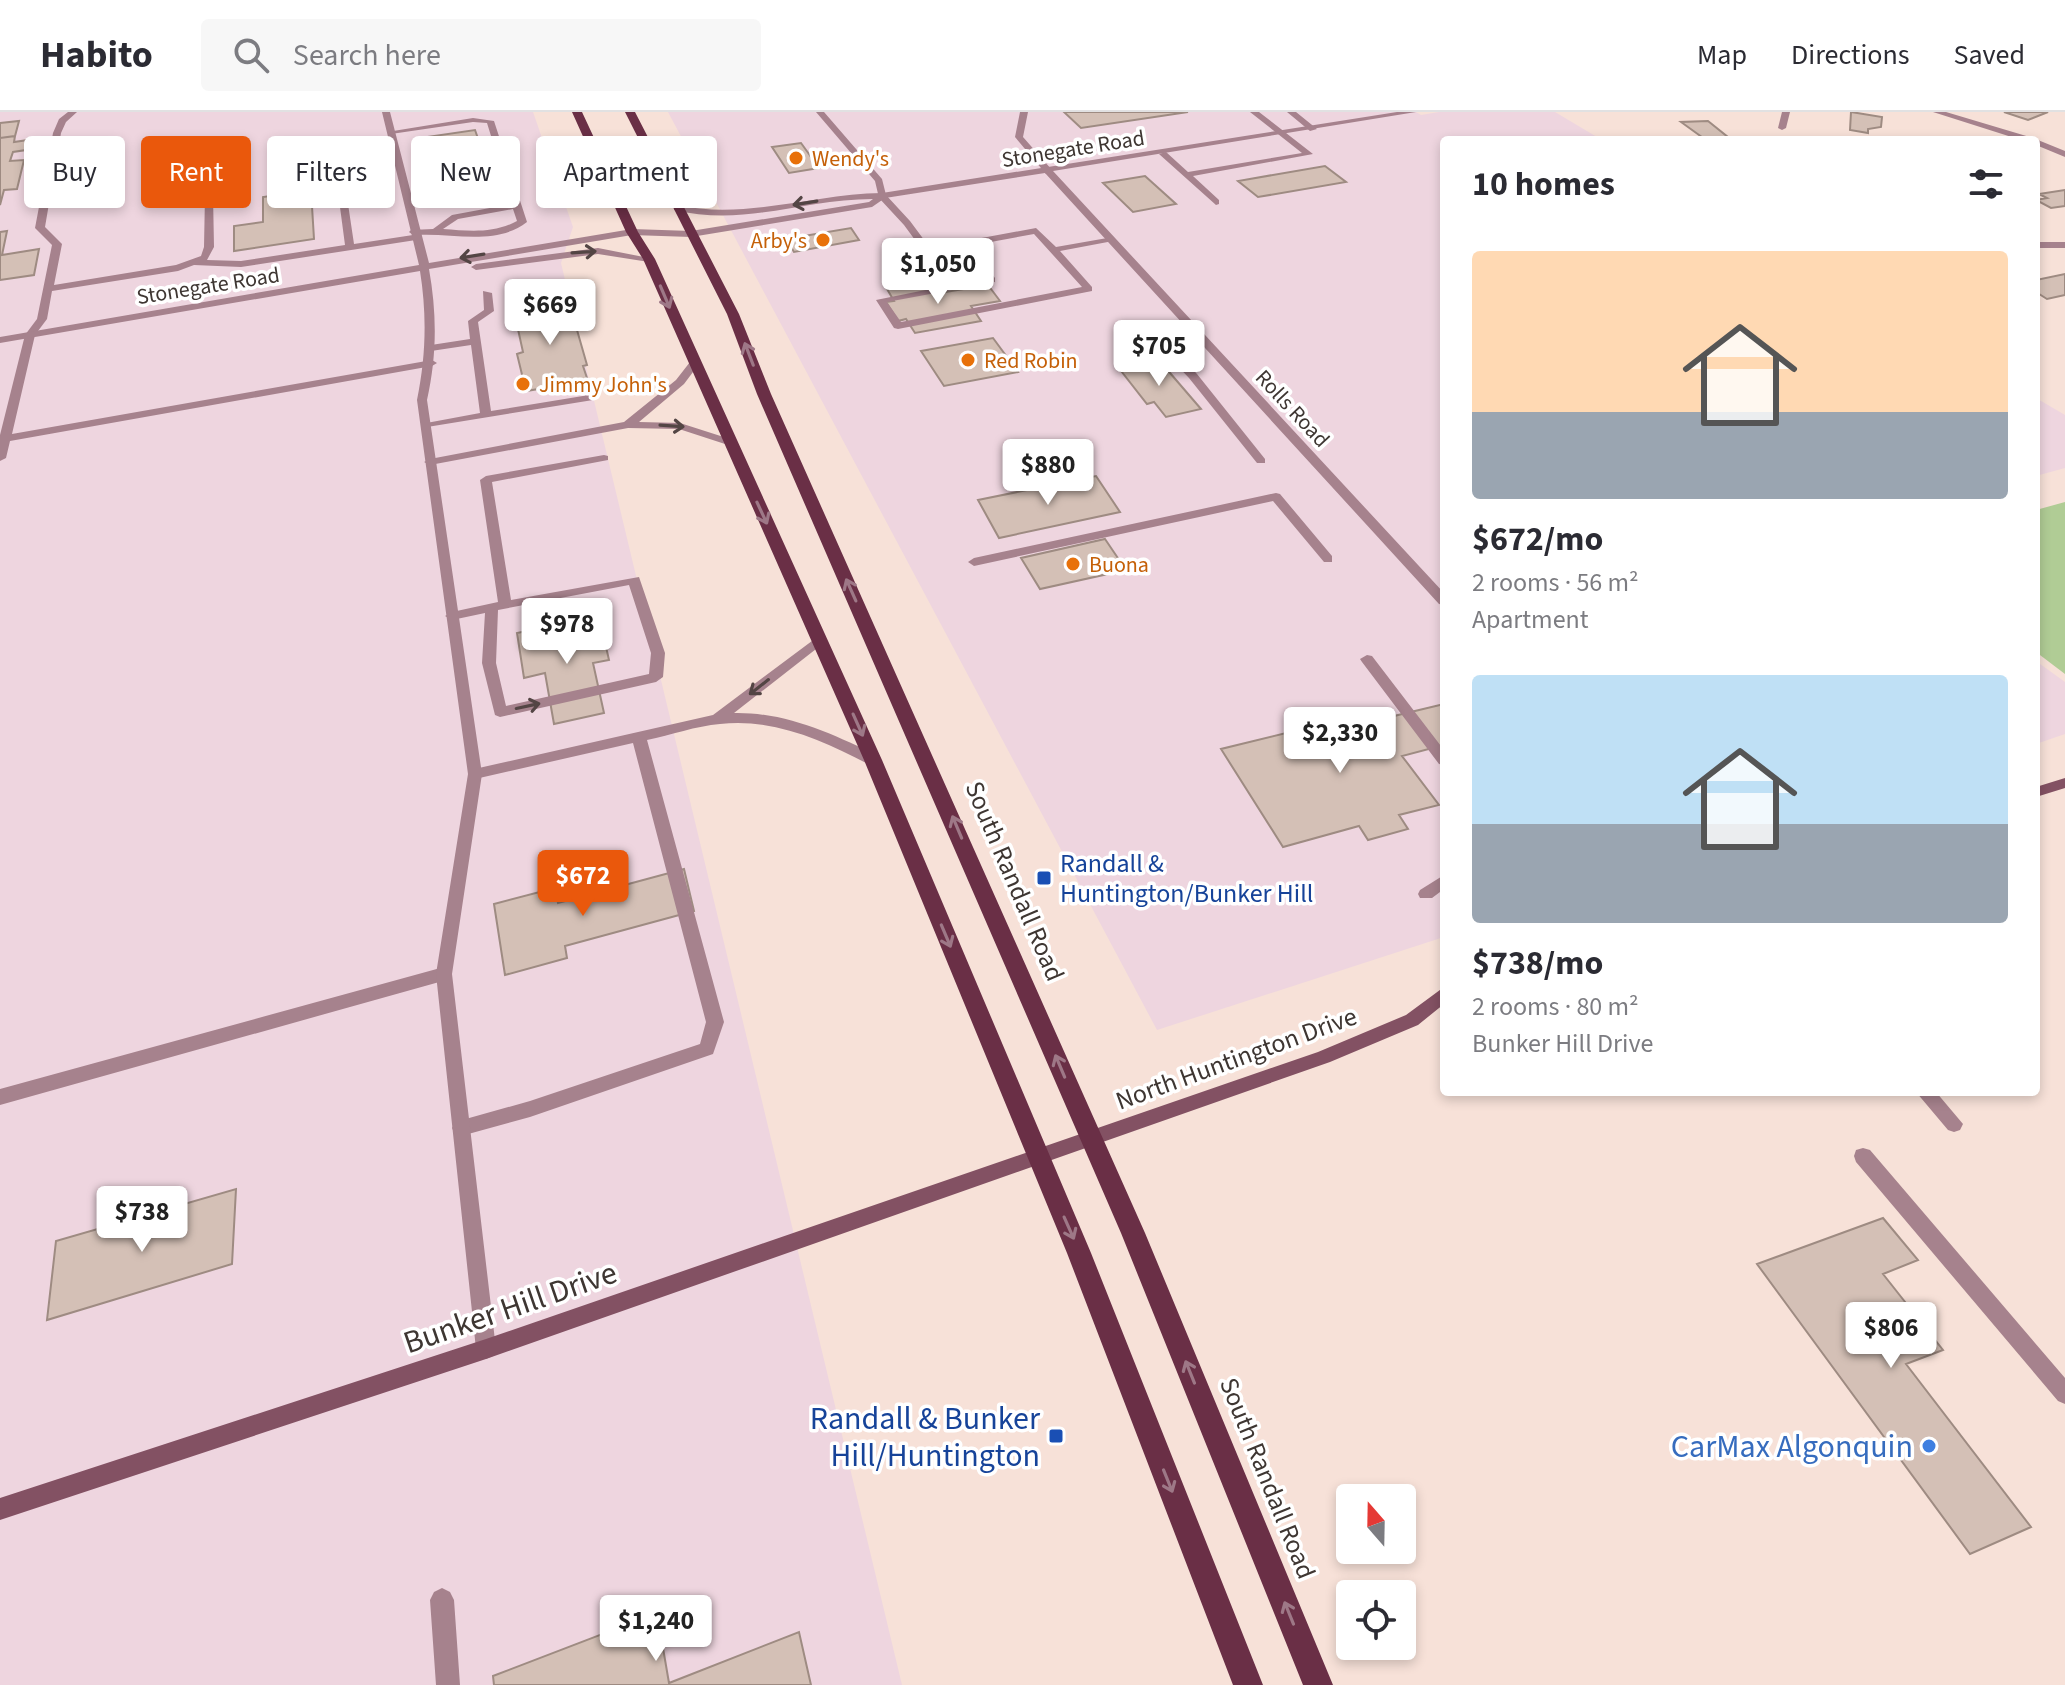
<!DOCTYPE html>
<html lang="en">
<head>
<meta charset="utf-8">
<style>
  body { margin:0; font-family:"Source Sans 3",sans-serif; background:#f7f7f7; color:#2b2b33; height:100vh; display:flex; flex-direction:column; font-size:30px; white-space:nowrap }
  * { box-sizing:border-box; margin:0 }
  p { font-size:26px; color:#7c7c81 }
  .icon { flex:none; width:44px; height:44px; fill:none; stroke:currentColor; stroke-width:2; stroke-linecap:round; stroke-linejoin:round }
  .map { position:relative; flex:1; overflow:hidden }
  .side { position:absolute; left:1440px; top:24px; width:600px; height:960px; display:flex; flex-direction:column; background:#fff; border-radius:8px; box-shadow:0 4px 12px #0003 }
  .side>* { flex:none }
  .banner { position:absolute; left:24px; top:24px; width:760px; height:72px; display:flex; gap:16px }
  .needle { width:52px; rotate:340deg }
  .fabs { position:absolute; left:1336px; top:1372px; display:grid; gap:16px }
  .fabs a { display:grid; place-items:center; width:80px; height:80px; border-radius:8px; background:#fff; box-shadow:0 4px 12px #0003; font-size:40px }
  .price { position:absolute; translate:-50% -68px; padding:0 18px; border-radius:8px; background:#fff; color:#222; font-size:26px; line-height:52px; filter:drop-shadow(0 2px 4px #0008) }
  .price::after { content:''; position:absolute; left:50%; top:48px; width:24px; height:18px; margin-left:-12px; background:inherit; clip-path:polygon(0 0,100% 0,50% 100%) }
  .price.current { background:#ea580c; color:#fff }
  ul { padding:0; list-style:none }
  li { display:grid; align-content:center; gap:16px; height:424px; padding:0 32px }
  li span { display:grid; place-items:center; height:248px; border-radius:8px; color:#555 }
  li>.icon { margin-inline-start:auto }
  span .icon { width:144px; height:144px; fill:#fffc; stroke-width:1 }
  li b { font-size:34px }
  h2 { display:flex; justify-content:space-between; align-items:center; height:96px; padding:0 32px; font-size:34px }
  .chip { padding:0 28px; border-radius:8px; background:#fff; box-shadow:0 4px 12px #0003; font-size:28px; line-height:72px }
  .chip.current { background:#ea580c; color:#fff }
  header { display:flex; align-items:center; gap:48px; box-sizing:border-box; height:112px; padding:0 40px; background:#fff; border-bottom:2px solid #e1e1e2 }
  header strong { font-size:38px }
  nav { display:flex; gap:44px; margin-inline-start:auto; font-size:28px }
  .search { width:560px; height:72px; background:#f7f7f7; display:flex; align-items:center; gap:20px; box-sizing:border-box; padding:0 28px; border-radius:8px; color:#7c7c81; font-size:30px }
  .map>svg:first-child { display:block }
  .commercial { fill:#eed5df }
  .green { fill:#b0cc95 }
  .building { fill:#d4c0b6; stroke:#9e8b82; stroke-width:2 }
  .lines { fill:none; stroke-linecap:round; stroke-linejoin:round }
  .lane { fill:#a6828d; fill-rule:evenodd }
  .street { fill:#a6828d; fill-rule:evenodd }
  .secondary { fill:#835163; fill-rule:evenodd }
  .primary { fill:#6a2f46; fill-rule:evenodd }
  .oneway { stroke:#534544 }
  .oneway2 { stroke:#9e7887 }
  .food-dot { fill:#e8710a; stroke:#fff; stroke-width:3 }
  .transit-dot { fill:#1a4fb4; stroke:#fff; stroke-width:3 }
  .shop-dot { fill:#3f7fe0; stroke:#fff; stroke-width:3 }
  .labels { text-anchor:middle; stroke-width:7; stroke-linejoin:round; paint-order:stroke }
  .far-street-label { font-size:22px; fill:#3e3632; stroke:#fff }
  .far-food-label { font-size:22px; fill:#c56008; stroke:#fff; text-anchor:start }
  .transit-label { font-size:26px; fill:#164399; stroke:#fff; text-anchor:start }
  .street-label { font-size:26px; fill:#3e3632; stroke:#fff }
  .near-street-label { font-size:32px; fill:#3e3632; stroke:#fff }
  .near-transit-label { font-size:32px; fill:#164399; stroke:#fff; text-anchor:end }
  .near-shop-label { font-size:32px; fill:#366cbe; stroke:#fff; text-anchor:end }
</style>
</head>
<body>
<header>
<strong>Habito</strong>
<div class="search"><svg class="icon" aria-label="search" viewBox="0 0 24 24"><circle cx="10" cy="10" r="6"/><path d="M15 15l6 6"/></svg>Search here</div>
<nav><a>Map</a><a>Directions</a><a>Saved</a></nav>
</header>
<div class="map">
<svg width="2065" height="1573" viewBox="0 0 2065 1573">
  <rect width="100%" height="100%" fill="#f7e1d8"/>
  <!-- commercial -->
  <path class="commercial" d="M0,0H533L573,115L561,151L902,1573H0Z
    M668,0H1416L1421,3L1439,0H1555L1602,28H1444V825L1157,918Z
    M2036,286L2065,303V356L2036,364Z
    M2036,549L2065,570V622L2036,632Z"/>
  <!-- green -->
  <path class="green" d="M2065,390V562L2036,540V398Z"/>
  <!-- building -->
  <path class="building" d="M1064,0H1188L1081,16Z
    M1851,0L1882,5L1881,15L1868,17V21L1850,18Z
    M2004,0H2048L2028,8Z
    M19,9L15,24L0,26V11Z
    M1708,9L1728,25L1737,28H1706L1681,10Z
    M475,18L482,38L425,46L420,26Z
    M15,24L14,30L28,28L26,38L13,40L10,49L24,48L17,77L4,78L0,93V26Z
    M801,31L819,56L789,61L772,35Z
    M483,41L496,86L436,93L427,49Z
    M1325,54L1346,70L1258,85L1238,69Z
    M1145,64L1176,92L1133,100L1103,71Z
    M311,78L314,127L234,139V114L263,110V85Z
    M2065,78V94L2051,96L2036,88L2047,86L2039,82Z
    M851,116L859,128L794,140L786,127Z
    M7,119L2,143L39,137L34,163L0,168V120Z
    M2065,162V183L2047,187L2036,180V168Z
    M931,169L940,181L988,173L1000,189L971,194L981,209L915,221L906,207L898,209L886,190L894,189L887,177Z
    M569,190L587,253L583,254L588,269L526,279L517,242L523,240L514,199Z
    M993,226L1018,260L944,274L921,239Z
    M1158,247L1201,297L1166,305L1154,290L1147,292L1118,255Z
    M1096,364L1120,400L999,426L978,388Z
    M1105,427L1126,458L1040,477L1021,446Z
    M599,504L609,548L593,551L604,601L554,612L545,561L524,566L517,521Z
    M1444,592V633L1402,644L1439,693L1399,703L1408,717L1368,728L1359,714L1283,735L1221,637L1367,601L1373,609Z
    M684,757L694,799L565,834L567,846L505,863L494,792L555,776L558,791Z
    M236,1077L232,1152L47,1208L56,1129Z
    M1883,1106L1918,1148L1883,1162L1943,1238L1906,1252L2031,1415L1970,1442L1757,1152Z
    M657,1501L669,1571L799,1520L811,1573H494L493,1564Z"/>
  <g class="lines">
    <!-- lane -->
    <path class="lane" d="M68,0H77L66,10L61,21L45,115L62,132L54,173L176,153L201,144L204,135L205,83L209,80L213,83L214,135L207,148L241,149L345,133L336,65L340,62L344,65L354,132L413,123L409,120L411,118L433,117L452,103L512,92L487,11L473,10L391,22L387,20L473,6L494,9L527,110C496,134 454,121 418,123L421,125L416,128L241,155L194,153L178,159L52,179L47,207L35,223L12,322L432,248L437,251L432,254L10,329L6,346L0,349V323L25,223L37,207L52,133L35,116L53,21L59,7ZM513,97L517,109C493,122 469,119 443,117L458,107Z
      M816,0H824L882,67L886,83L910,109L945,156L943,158H937L904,113L879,86L875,69Z
      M1020,0H1028L1023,25L1052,58V62H1046L1015,25Z
      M1250,0H1259L1313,42L1193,64L1219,88V92L1216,93L1159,42L1166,40L1188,60L1302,41Z
      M1287,0H1296L1317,17L1310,19Z
      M1036,116L1056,135L1113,125V129L1060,139L1092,175V179L898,217L894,216L876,188L985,166L960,134V130ZM1034,122L1082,175L901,210L887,190L995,170V166L969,134Z
      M483,179L492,181L494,199L478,210L491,299L589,283L594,286L593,288L421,316V312L480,301L471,233L431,239L426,236L431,233L470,227L468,209L484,198Z
      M1148,219H1156L1197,262L1265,347V351H1257L1189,266L1148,223Z
      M694,249L699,252L684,272L639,310L680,311L733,328V332H725L679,317L628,316L430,353L424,350L430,347L624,310L676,268L690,250Z
      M604,343L608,344V348L492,370L511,488L639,465L665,541L663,565L656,570L500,605L495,603L482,551L485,501L452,508L445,504L452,500L498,490L480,368L486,364ZM629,473L651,541L649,562L506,594L496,551L498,498Z
      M1276,381L1280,382L1332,444V450H1324L1273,389L974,454L968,450L974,446Z
      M820,523L825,524V530L734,601C786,600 833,622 878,644L880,648L878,652H868C822,628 773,606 720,612C696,614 671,623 647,628L724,910L713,942L530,1005L461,1024L455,1022L452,1016L455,1010L530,989L700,932L706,910L633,631L475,667L468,662L470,658L713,603Z
      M1367,543L1372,544L1444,638V653L1439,652L1362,550L1360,547Z
      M1444,763V777L1432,786H1420L1418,782L1420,778Z
      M444,855L450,857L452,862L450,867L0,993V977Z
      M1916,980H1936L1963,1012L1960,1018L1954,1020L1948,1018Z
      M1863,1036L1870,1038L2065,1266V1292L2058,1289L1856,1050L1854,1044L1856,1038Z
      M442,1476L450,1480L454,1488L460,1573H436L430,1488L434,1480Z"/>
    <!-- street -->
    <path class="street" d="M382,0H390L429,151L632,117L691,119L869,90L873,87C802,87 746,115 674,98V94L677,93C746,108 812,82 882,81L1397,0H1416L1053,59L1444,481V493L1439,492L1045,61L885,86L872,95L691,125L632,123L429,157C437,202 437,243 427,288L482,662L452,862L496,1237L493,1244L486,1247L479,1244L476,1237L436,862L468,662L417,288C426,244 427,203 420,159L0,231V225L419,153Z
      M1782,0H1790L1786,16L1782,18L1778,16Z
      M1933,0H1946L2033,26L2065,39V45L2036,33V28H2021Z
      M2036,130H2065V136H2036Z
      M598,136L654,147L649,150L598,142L476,158L471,155L476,152Z"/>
    <!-- secondary -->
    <path class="secondary" d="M2065,666V676L2036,685V675Z
      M1444,875V892L1418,913L1330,950L486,1247L0,1408V1386L486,1227L1318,940L1406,903Z"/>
    <!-- primary -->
    <path class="primary" d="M572,0H582L638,120L655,147L882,648L1091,1141L1263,1573H1233L1067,1141L864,648L643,147L626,120Z
      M625,0H635L739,202L771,282L1145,1121L1333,1573H1303L1121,1121L757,282L727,202Z"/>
  </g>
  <!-- one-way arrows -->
  <defs><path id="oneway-shaft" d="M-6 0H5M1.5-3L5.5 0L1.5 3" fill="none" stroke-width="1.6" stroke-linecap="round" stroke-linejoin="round" transform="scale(2)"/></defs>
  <g class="oneway">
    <use href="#oneway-shaft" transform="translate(805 91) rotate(171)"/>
    <use href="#oneway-shaft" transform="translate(584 140) rotate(-4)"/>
    <use href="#oneway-shaft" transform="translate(472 144) rotate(171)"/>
    <use href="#oneway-shaft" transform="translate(672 314) rotate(4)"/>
    <use href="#oneway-shaft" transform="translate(759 575) rotate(142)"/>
    <use href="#oneway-shaft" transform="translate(528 594) rotate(-12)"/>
  </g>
  <g class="oneway2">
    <use href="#oneway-shaft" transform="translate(665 185) rotate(67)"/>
    <use href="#oneway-shaft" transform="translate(749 242) rotate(-111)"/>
    <use href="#oneway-shaft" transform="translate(762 401) rotate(65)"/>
    <use href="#oneway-shaft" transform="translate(851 478) rotate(-114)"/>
    <use href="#oneway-shaft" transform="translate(858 613) rotate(66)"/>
    <use href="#oneway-shaft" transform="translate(957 715) rotate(-113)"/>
    <use href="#oneway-shaft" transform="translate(946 824) rotate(67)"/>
    <use href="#oneway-shaft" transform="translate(1060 954) rotate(-113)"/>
    <use href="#oneway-shaft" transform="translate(1069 1116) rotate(66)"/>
    <use href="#oneway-shaft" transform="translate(1190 1260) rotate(-112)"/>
    <use href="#oneway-shaft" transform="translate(1168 1369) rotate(68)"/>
    <use href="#oneway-shaft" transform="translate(1289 1501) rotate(-112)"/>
  </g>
  <!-- markers -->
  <g class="food-dot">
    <circle cx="796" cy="46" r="8"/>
    <circle cx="823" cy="128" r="8"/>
    <circle cx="968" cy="248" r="8"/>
    <circle cx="523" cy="272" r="8"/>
    <circle cx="1073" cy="452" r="8"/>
  </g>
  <g class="transit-dot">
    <rect x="1036" y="758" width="16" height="16" rx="4"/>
    <rect x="1048" y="1316" width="16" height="16" rx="4"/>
  </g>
  <circle class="shop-dot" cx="1929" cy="1334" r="8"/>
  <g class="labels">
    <!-- far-street labels -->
    <g class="far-street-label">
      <text transform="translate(1073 36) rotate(-9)" y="8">Stonegate Road</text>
      <text transform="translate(208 173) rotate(-9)" y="8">Stonegate Road</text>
      <text transform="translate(1293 296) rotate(47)" y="8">Rolls Road</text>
    </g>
    <!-- far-food labels -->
    <g class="far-food-label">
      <text x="812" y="54">Wendy's</text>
      <text x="807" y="136" text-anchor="end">Arby's</text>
      <text x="984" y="256">Red Robin</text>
      <text x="539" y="280">Jimmy John's</text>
      <text x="1089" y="460">Buona</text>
    </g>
    <!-- transit labels -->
    <g class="transit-label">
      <text x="1060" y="760">Randall &amp;<tspan x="1060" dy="30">Huntington/Bunker Hill</tspan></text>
    </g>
    <!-- street labels -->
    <g class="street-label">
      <text transform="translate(1015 769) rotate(67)" y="9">South Randall Road</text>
      <text transform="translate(1236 946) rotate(-20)" y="9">North Huntington Drive</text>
      <text transform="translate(1268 1366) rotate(68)" y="9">South Randall Road</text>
    </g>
    <!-- near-street labels -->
    <g class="near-street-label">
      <text transform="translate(510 1195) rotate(-19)" y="11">Bunker Hill Drive</text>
    </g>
    <!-- near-transit labels -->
    <g class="near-transit-label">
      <text x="1040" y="1317">Randall &amp; Bunker<tspan x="1040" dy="37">Hill/Huntington</tspan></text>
    </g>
    <!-- near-shop labels -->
    <g class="near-shop-label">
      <text x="1913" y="1345">CarMax Algonquin</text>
    </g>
  </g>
</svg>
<div class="fabs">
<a><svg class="needle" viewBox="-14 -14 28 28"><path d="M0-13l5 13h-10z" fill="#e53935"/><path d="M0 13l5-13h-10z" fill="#7c7c81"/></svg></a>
<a><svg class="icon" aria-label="locate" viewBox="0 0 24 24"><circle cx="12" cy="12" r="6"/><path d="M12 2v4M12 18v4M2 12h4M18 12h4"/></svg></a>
</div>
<b class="price" style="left:938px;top:194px">$1,050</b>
<b class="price" style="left:550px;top:235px">$669</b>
<b class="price" style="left:1159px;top:276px">$705</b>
<b class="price" style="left:1048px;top:395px">$880</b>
<b class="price" style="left:567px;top:554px">$978</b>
<b class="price" style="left:1340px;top:663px">$2,330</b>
<b class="price current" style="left:583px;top:806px">$672</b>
<b class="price" style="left:142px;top:1142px">$738</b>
<b class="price" style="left:1891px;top:1258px">$806</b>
<b class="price" style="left:656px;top:1551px">$1,240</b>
<div class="banner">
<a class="chip">Buy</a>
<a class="chip current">Rent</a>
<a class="chip">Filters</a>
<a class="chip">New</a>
<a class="chip">Apartment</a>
</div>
<section class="side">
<h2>10 homes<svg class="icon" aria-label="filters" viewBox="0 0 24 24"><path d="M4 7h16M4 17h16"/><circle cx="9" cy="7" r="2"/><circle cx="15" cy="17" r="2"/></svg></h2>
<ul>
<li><span style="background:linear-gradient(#ffd9b3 65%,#9aa5b1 0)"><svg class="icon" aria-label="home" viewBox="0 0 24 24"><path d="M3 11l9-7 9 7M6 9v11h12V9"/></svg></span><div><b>$672/mo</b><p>2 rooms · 56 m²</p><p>Apartment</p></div></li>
<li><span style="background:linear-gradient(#bfe0f5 60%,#9aa5b1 0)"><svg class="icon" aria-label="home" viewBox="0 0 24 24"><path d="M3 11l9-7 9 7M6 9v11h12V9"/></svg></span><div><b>$738/mo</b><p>2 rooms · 80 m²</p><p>Bunker Hill Drive</p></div></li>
</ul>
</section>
</div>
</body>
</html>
